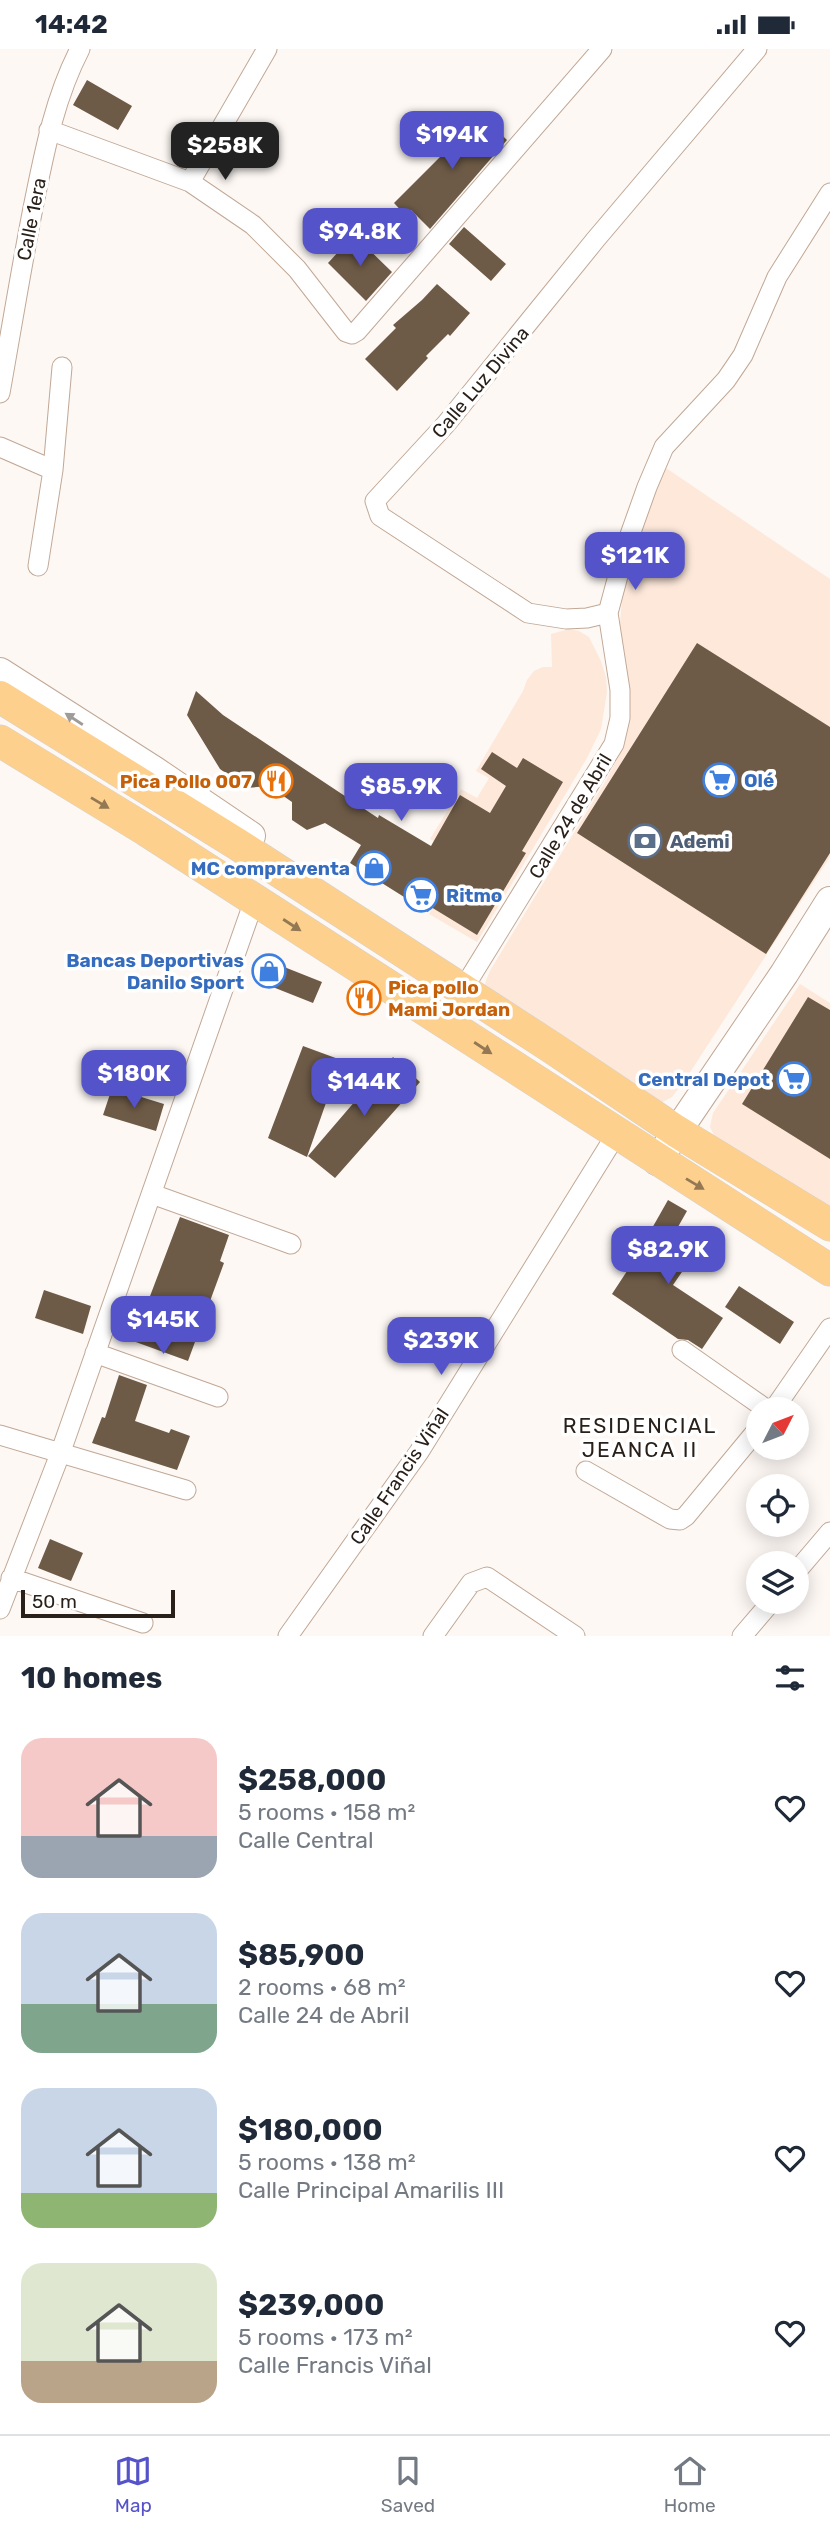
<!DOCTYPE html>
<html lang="en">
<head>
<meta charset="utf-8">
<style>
  body { margin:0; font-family:Rubik,sans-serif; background:#f6f6f7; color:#1f2937; height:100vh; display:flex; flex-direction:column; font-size:26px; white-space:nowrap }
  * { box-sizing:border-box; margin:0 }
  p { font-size:23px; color:#747a83 }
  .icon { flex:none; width:38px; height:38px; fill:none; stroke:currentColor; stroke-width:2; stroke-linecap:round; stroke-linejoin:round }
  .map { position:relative; height:1587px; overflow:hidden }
  .panel { display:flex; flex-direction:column; background:#fff; flex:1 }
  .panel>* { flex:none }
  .needle { width:46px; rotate:48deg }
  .buttons { position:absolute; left:746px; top:1348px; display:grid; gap:14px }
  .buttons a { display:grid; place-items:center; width:63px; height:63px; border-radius:50%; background:#fff; box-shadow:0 4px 18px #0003; font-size:35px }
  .scale { position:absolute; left:21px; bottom:18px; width:154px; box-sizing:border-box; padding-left:7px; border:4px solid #292019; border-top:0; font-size:19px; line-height:24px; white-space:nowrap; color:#292019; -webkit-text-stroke:5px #fff; paint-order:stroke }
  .price { position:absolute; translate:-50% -60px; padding:0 16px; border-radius:14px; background:#5553ca; color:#fff; font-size:23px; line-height:46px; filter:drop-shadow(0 2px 4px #0008) }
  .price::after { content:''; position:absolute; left:50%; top:42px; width:21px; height:16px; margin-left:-10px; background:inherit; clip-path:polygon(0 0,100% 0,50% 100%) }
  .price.on { background:#222; color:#fff }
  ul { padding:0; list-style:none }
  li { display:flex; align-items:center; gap:21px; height:175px; padding:0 21px }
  li span { display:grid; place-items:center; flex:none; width:196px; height:140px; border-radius:21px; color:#555 }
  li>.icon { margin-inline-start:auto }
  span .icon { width:84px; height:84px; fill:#fffc; stroke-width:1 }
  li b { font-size:30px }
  h2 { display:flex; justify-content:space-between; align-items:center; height:84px; padding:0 21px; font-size:30px }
  .status { display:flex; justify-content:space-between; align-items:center; height:49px; padding:0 35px; background:#fff; direction:ltr }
  .status svg { height:19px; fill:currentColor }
  .dock { display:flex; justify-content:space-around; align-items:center; height:98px; border-top:2px solid #e0e1e3; background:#fff; font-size:19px; color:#747a83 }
  .dock a { display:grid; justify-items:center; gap:4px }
  .dock .on { color:#5553ca }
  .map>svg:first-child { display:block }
  .built { fill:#fde8da }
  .building { fill:#6e5b47 }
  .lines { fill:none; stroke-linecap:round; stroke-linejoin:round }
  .street-casing { stroke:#c1a896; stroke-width:21 }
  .secondary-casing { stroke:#c1a896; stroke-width:30 }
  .primary-casing { stroke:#d4d2d1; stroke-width:33 }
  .street { stroke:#fff; stroke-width:19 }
  .secondary { stroke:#fff; stroke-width:28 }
  .primary { stroke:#fdd08d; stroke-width:32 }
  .oneway { fill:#9f9b98 }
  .oneway2 { fill:#937853 }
  .labels { text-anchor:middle; stroke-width:7; stroke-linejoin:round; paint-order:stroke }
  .street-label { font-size:19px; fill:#292019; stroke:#fff }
  .shop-label { font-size:19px; font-weight:bold; fill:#366cbe; stroke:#fff; text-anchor:end }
  .food-label { font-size:19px; font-weight:bold; fill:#c56008; stroke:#fff; text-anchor:end }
  .service-label { font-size:19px; font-weight:bold; fill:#4e5e75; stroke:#fff; text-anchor:start }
  .neighbourhood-label { font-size:21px; letter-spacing:2px; fill:#292019; stroke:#fff }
</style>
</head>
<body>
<div class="status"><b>14:42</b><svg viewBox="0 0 49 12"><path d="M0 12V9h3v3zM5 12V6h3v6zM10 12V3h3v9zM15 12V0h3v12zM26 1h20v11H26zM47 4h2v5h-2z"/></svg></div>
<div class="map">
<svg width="830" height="1587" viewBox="0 0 830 1587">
  <rect width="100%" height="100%" fill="#fdf8f4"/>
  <!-- built -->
  <path class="built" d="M663,417L830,530V808L685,1031L672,1048L659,1055L484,942L486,931L491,920L608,728L620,704L622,615L620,573L624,529Z
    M569,580L579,582L589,588L601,612L606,628L607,643L601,680L587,709L477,893L429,865L461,808L430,790L461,740L477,749L489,729L476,722L523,642L527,631L534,622L543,618H552L551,585Z
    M800,935L830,954V1174L719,1097L710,1078L713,1064Z"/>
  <!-- building -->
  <path class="building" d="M87,31L132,57L118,81L73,56Z
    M478,63L507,91L430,180L411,161L406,167L394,154L453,95L450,93Z
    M464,178L506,215L491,232L449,195Z
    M354,186L392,223L366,252L328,214Z
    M437,235L470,264L450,287L448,285L426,307L428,309L397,342L365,310L396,279L393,276L422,251Z
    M697,594L830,678V804L766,905L577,784Z
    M196,642L223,666L378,769L379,766L431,797L460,746L490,764L506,737L481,720L492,703L517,719L523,709L563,733L522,802L526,804L477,886L431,858L428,863L350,814L361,796L325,774L307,781L292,771V753L269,737L246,739L220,720L187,666Z
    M264,910L322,933L313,954L255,931Z
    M808,948L830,961V1110L742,1055Z
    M303,997L341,1011L307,1108L268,1089Z
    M393,1008L420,1033L335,1129L308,1107Z
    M112,1039L164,1055L156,1082L103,1066Z
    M668,1151L687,1162L674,1185L697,1201L673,1236L723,1269L702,1300L688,1291L678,1290L612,1245L631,1216L641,1213L650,1218L665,1189L651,1181Z
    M180,1168L229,1186L220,1212L224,1214L188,1312L133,1292Z
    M739,1237L794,1273L780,1295L725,1258Z
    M44,1241L91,1257L83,1285L35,1269Z
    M119,1326L147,1336L135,1372L169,1384L171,1380L190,1387L177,1421L92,1394L102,1368L105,1369Z
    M50,1490L83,1504L71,1532L38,1519Z"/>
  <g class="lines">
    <defs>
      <path id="street" d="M49,81L190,133L253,176L297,220L346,283L352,285L357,282L602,0
        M190,133L267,0
        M0,344C11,282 21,221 33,159C44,105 54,50 80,0
        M0,398L53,421L62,318
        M38,517L53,421
        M608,564L587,569L566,570L528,564L380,467L375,452L446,375L596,190L757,0
        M468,932L614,695L620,669V641L608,564L626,497L647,438L664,398L726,331L743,306L777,228L830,144
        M152,1145L291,1195
        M682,1301L766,1360
        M95,1304L218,1348
        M774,1360L830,1279
        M0,1386L186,1441
        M586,1422L670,1470L680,1471L686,1467L758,1380
        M796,1523L830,1483
        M11,1529L143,1574
        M0,1560L60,1405L254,852
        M288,1587L419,1403L617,1084
        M433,1587L471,1534L487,1528L575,1587
        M742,1587L772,1552"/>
      <path id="secondary" d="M0,623L155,722L251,787
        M657,1112L784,925L830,852"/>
      <path id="primary" d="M0,648L237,795L551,998L676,1082L830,1176
        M0,692L146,781L830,1221"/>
    </defs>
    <!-- street casing -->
    <use href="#street" class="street-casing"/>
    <!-- secondary casing -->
    <use href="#secondary" class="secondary-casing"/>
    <!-- primary casing -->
    <use href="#primary" class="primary-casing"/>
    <!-- street -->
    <use href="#street" class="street"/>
    <!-- secondary -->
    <use href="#secondary" class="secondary"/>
    <!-- primary -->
    <use href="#primary" class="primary"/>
  </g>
  <!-- one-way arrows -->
  <defs><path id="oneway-solid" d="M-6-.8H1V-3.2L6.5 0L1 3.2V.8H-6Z" transform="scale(1.75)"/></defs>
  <use class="oneway" href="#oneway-solid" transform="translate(74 670) rotate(-147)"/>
  <g class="oneway2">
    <use href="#oneway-solid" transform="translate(100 754) rotate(31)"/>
    <use href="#oneway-solid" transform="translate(292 876) rotate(33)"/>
    <use href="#oneway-solid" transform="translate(483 999) rotate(33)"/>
    <use href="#oneway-solid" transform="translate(695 1135) rotate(31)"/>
  </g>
  <!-- icons -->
  <defs>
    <symbol id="supermarket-ring" viewBox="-11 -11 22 22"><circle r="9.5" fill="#fff" stroke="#3f7fe0" stroke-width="1.5"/><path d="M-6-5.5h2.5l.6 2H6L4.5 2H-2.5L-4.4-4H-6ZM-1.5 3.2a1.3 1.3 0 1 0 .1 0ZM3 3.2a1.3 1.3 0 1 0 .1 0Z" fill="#3f7fe0"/></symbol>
    <symbol id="restaurant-ring" viewBox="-11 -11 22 22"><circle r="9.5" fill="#fff" stroke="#e8710a" stroke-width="1.5"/><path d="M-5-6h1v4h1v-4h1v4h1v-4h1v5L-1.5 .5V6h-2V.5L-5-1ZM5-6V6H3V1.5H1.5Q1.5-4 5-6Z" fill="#e8710a"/></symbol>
    <symbol id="bank-ring" viewBox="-11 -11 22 22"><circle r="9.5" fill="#fff" stroke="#5c6f8a" stroke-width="1.5"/><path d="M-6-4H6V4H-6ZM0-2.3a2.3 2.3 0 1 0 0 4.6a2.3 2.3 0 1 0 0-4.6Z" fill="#5c6f8a"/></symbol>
    <symbol id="shop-ring" viewBox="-11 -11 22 22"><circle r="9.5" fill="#fff" stroke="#3f7fe0" stroke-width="1.5"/><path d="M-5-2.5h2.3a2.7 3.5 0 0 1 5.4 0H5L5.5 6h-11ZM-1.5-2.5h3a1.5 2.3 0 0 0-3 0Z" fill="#3f7fe0"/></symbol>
  </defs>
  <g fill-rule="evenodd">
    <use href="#supermarket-ring" x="701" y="712" width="38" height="38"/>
    <use href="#restaurant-ring" x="257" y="713" width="38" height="38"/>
    <use href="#bank-ring" x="626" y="773" width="38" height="38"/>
    <use href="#shop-ring" x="355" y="800" width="38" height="38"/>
    <use href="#supermarket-ring" x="402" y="827" width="38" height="38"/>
    <use href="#shop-ring" x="250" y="903" width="38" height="38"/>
    <use href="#restaurant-ring" x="345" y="930" width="38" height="38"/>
    <use href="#supermarket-ring" x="775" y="1011" width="38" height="38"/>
  </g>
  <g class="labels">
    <!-- street labels -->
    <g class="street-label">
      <text transform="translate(31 170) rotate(-79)" y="7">Calle 1era</text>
      <text transform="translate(480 333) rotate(-50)" y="7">Calle Luz Divina</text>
      <text transform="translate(570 767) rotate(-59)" y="7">Calle 24 de Abril</text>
      <text transform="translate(399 1427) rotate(-56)" y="7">Calle Francis Viñal</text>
    </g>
    <!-- shop labels -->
    <g class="shop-label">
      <text x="744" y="738" text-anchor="start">Olé</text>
      <text x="350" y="826">MC compraventa</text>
      <text x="446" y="853" text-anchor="start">Ritmo</text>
      <text x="244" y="918">Bancas Deportivas<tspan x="244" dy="22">Danilo Sport</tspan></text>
      <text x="770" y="1037">Central Depot</text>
    </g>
    <!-- food labels -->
    <g class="food-label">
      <text x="252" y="739">Pica Pollo 007</text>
      <text x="388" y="945" text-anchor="start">Pica pollo<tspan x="388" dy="22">Mami Jordan</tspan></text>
    </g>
    <!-- service labels -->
    <g class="service-label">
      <text x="670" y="799">Ademi</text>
    </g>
    <!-- neighbourhood labels -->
    <g class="neighbourhood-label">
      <text x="640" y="1384">RESIDENCIAL<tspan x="640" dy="24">JEANCA II</tspan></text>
    </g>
  </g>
</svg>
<div class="buttons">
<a><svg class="needle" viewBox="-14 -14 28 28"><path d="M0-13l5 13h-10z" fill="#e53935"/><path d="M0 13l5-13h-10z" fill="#747a83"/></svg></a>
<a><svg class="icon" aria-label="locate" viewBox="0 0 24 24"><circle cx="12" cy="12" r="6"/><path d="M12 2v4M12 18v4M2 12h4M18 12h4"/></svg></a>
<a><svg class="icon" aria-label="layers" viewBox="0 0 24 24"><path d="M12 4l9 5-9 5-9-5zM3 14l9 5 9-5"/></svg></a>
</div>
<div class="scale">50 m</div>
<b class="price" style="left:452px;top:122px">$194K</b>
<b class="price on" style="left:225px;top:133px">$258K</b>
<b class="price" style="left:360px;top:219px">$94.8K</b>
<b class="price" style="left:635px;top:543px">$121K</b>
<b class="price" style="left:401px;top:774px">$85.9K</b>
<b class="price" style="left:134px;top:1061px">$180K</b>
<b class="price" style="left:364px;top:1069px">$144K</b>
<b class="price" style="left:668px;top:1237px">$82.9K</b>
<b class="price" style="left:163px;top:1307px">$145K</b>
<b class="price" style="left:441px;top:1328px">$239K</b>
</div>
<section class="panel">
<h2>10 homes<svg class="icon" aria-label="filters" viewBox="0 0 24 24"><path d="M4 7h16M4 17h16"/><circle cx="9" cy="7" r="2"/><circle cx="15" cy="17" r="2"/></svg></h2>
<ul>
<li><span style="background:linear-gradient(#f6c9c9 70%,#9aa5b1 0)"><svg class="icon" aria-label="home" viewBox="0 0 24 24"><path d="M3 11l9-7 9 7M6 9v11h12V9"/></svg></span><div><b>$258,000</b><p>5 rooms · 158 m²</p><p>Calle Central</p></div><svg class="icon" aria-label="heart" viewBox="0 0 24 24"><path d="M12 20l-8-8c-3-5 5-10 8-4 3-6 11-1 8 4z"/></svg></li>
<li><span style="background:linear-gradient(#c9d6e8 65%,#7fa58c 0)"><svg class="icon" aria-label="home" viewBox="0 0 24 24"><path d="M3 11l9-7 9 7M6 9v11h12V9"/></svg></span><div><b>$85,900</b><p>2 rooms · 68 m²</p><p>Calle 24 de Abril</p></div><svg class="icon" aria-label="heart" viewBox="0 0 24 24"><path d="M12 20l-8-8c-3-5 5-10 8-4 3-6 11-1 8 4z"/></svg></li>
<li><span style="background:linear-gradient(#c9d6e8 75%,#8fb573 0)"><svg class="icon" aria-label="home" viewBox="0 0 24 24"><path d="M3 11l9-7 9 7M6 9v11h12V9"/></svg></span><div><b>$180,000</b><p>5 rooms · 138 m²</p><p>Calle Principal Amarilis III</p></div><svg class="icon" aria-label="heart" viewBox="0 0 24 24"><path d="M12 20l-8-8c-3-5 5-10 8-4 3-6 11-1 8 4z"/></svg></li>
<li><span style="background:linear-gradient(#dfe7d0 70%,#b9a48a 0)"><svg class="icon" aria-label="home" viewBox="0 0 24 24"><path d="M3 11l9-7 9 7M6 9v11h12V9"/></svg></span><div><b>$239,000</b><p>5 rooms · 173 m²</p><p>Calle Francis Viñal</p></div><svg class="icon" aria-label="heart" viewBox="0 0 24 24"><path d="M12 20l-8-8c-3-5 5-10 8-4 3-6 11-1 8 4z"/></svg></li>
</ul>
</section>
<nav class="dock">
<a class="on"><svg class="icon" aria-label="map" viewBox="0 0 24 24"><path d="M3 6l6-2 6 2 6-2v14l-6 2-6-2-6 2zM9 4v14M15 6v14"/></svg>Map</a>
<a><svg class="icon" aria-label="saved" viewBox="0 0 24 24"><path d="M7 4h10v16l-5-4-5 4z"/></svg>Saved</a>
<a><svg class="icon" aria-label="home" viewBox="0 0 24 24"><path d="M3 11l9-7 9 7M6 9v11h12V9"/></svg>Home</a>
</nav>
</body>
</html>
